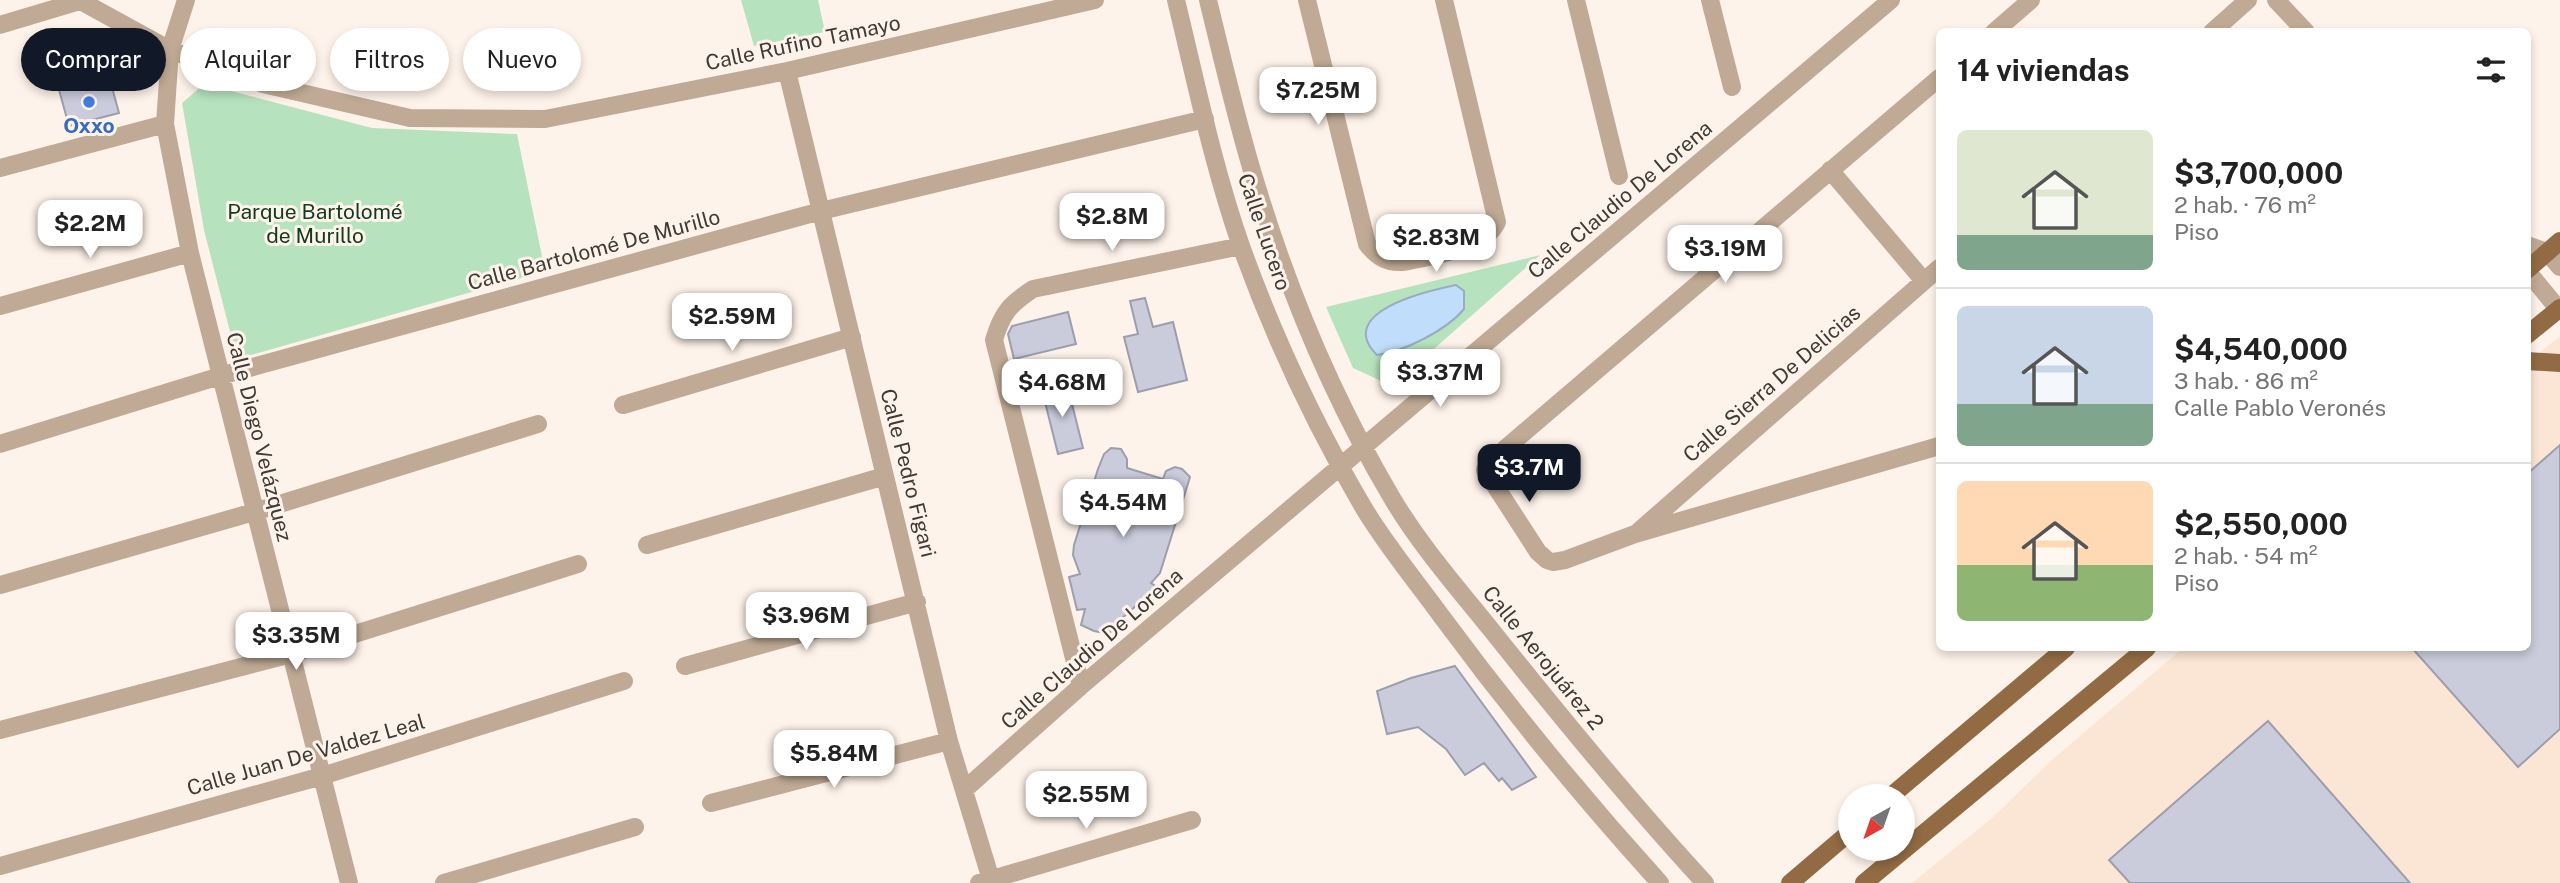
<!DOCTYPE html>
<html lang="es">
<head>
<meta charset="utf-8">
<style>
  body { margin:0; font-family:"Public Sans",sans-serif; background:#f6f6f6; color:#222; height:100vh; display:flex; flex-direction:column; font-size:26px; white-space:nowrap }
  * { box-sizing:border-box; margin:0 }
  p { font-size:23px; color:#767676 }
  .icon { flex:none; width:38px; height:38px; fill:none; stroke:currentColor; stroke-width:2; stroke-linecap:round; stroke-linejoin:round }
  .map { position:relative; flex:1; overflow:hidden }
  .side { position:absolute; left:1936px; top:28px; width:595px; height:623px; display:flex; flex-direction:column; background:#fff; border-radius:10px; box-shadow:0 4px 10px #0003 }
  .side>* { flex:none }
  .banner { position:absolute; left:21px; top:28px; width:665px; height:63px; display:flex; gap:14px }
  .needle { width:46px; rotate:220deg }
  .tools { position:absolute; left:1838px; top:784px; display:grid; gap:14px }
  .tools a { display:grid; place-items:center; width:77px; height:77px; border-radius:50%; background:#fff; box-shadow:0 4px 10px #0003; font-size:35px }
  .price { position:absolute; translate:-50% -60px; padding:0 16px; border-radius:14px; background:#fff; color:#222; font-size:23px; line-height:46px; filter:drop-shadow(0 2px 4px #0008) }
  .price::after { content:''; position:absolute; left:50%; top:42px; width:21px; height:16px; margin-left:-10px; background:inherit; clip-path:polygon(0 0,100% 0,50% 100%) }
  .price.on { background:#111827; color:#fff }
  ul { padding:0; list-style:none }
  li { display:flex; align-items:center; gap:21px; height:175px; padding:0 21px }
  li+li { border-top:2px solid #e0e0e0 }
  li span { display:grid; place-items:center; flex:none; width:196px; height:140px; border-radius:10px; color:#555 }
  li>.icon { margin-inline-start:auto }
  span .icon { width:84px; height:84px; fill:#fffc; stroke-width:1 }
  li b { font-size:30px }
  h2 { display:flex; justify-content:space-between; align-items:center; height:84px; padding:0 21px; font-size:30px }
  .tag { padding:0 24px; border-radius:32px; background:#fff; box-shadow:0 4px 10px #0003; font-size:24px; line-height:63px }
  .tag.on { background:#111827; color:#fff }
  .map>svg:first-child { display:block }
  .built { fill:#fbe6d5 }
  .green { fill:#b6e3be }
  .water { fill:#c0ddfb; stroke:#9aacc0; stroke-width:2 }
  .building { fill:#cacbdb; stroke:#9c9ead; stroke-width:2 }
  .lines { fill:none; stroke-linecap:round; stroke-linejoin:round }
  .minor { stroke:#c0aa95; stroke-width:18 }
  .major { stroke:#926b44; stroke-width:18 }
  .shop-dot { fill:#3f7fe0; stroke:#fef3ea; stroke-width:2.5 }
  .labels { text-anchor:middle; stroke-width:6; stroke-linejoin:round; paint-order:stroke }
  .street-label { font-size:21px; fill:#403a36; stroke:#fef3ea }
  .shop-label { font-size:21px; font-weight:bold; fill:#366cbe; stroke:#fef3ea }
  .park-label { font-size:21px; fill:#113b1d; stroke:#fef3ea }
</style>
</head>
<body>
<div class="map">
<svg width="2560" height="883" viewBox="0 0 2560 883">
  <rect width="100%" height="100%" fill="#fef3ea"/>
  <!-- built -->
  <path class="built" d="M2560,336V883H1912L1993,817L2054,758L2183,648H2527V363Z"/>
  <!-- green -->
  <path class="green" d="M741,0H818L825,32L754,46Z
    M204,84L372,128L517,134L545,271L237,359L204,230L182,103Z
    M1540,255L1392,386L1353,368L1326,307Z"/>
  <!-- water -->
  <path class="water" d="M1456,285L1464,291V309C1447,330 1403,352 1377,355C1334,312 1427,291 1456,285Z"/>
  <!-- building -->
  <path class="building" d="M83,72L113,91L119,113L69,126L56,79Z
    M1145,298L1153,327L1173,322L1187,380L1138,392L1124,337L1138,334L1130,301Z
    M1068,312L1076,344L1014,359L1008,334L1012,326Z
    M1067,384L1083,448L1058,454L1042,390Z
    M2560,445V729L2518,767L2412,648H2527V474Z
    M1111,448L1121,449L1127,459V468L1163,479L1166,471L1175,467L1182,469L1190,477L1160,573L1151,583L1157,587L1111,628L1110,634L1094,631L1081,625L1085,609L1077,610L1069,577L1080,574L1073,555L1074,545L1098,469L1104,454Z
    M1455,666L1536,777L1512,790L1502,778L1499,781L1484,763L1465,775L1446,749L1418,727L1387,734L1377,691L1411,678Z
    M2268,721L2410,883H2130L2109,860Z"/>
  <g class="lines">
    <!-- minor -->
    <path class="minor" d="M79,0L170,50L263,84L410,118L545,119L787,71L1095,0
      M186,0L170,50L165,124L190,253L349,883
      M1176,0C1196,82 1213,166 1241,246C1273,335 1314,423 1362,505C1384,543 1416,581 1442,617C1510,709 1582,797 1660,883
      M1208,0C1223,61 1237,123 1256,184C1289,293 1334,400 1392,498C1421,547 1461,592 1497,637C1564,721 1632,804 1705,883
      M1307,0L1367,244C1377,257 1387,263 1403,262C1431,256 1485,249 1497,222L1444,0
      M1576,0L1619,176
      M1710,0L1732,87
      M2276,0L2306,32
      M0,25L80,1
      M1994,32L2031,0
      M2212,32L2248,0
      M787,71L949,741L992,883
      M1939,78L1507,447L1485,470L1538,552L1547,560L1553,562L1565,560L1635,534L1939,446
      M0,168L165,124
      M1830,170L1924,281
      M2527,245L2547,252L2560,267
      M2527,271L2560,311
      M0,306L190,253
      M623,405L852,337
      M0,444L220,376L821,211L1205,119
      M1639,531L1939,268
      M647,545L885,476
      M0,585L254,512L538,424
      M685,666L917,602
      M1081,686L994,340C1002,313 1010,304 1033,289L1241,246
      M0,730L291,654L578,564
      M964,790L1081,686L1891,0
      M711,803L949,741
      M0,866L322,776L624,681
      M444,883L635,827
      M979,883L1192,820"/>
    <!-- major -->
    <path class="major" d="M2527,270L2560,241
      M2527,335L2560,308
      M2527,361L2560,363
      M1891,796L2066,648
      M1790,883L1850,832
      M1864,883L2147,648"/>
  </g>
  <!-- markers -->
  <circle class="shop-dot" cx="89" cy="102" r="7"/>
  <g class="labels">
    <!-- street labels -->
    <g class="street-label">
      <text transform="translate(803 43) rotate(-12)" y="7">Calle Rufino Tamayo</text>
      <text transform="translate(1620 200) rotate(-40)" y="7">Calle Claudio De Lorena</text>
      <text transform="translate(1264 232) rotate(71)" y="7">Calle Lucero</text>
      <text transform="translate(594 250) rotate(-15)" y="7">Calle Bartolomé De Murillo</text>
      <text transform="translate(1772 384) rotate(-41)" y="7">Calle Sierra De Delicias</text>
      <text transform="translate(259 437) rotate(76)" y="7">Calle Diego Velázquez</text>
      <text transform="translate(908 473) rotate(76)" y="7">Calle Pedro Figari</text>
      <text transform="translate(1092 649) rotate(-41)" y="7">Calle Claudio De Lorena</text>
      <text transform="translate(1543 658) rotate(51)" y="7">Calle Aerojuárez 2</text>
      <text transform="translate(306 755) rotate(-16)" y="7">Calle Juan De Valdez Leal</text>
    </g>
    <!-- shop labels -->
    <g class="shop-label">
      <text x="89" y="133">Oxxo</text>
    </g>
    <!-- park labels -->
    <g class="park-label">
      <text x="315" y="219">Parque Bartolomé<tspan x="315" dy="24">de Murillo</tspan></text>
    </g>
  </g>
</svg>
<div class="tools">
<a><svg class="needle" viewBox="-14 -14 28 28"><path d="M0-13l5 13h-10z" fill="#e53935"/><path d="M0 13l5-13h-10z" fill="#767676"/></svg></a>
</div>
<b class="price" style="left:1318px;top:127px">$7.25M</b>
<b class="price" style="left:1112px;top:253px">$2.8M</b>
<b class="price" style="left:90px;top:260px">$2.2M</b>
<b class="price" style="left:1436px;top:274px">$2.83M</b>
<b class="price" style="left:1725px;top:285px">$3.19M</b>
<b class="price" style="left:732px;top:353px">$2.59M</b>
<b class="price" style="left:1440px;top:409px">$3.37M</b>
<b class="price" style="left:1062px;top:419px">$4.68M</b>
<b class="price on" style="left:1529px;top:504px">$3.7M</b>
<b class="price" style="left:1123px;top:539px">$4.54M</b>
<b class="price" style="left:806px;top:652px">$3.96M</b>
<b class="price" style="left:296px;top:672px">$3.35M</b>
<b class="price" style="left:834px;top:790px">$5.84M</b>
<b class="price" style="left:1086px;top:831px">$2.55M</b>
<div class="banner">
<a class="tag on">Comprar</a>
<a class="tag">Alquilar</a>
<a class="tag">Filtros</a>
<a class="tag">Nuevo</a>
</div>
<section class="side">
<h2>14 viviendas<svg class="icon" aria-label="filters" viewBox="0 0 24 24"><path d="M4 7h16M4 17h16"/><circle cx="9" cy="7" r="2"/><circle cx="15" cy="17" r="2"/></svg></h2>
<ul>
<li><span style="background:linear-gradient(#dfe7d0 75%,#7fa58c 0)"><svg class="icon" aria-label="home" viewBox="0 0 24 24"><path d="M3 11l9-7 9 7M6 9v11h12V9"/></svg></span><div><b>$3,700,000</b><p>2 hab. · 76 m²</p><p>Piso</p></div></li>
<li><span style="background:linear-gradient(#c9d6e8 70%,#7fa58c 0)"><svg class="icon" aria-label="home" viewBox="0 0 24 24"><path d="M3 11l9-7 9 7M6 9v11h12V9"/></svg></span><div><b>$4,540,000</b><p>3 hab. · 86 m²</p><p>Calle Pablo Veronés</p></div></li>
<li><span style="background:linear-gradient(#ffd9b3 60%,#8fb573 0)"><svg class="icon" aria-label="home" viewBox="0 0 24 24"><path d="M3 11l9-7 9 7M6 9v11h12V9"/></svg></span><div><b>$2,550,000</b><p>2 hab. · 54 m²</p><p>Piso</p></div></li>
</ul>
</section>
</div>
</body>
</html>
